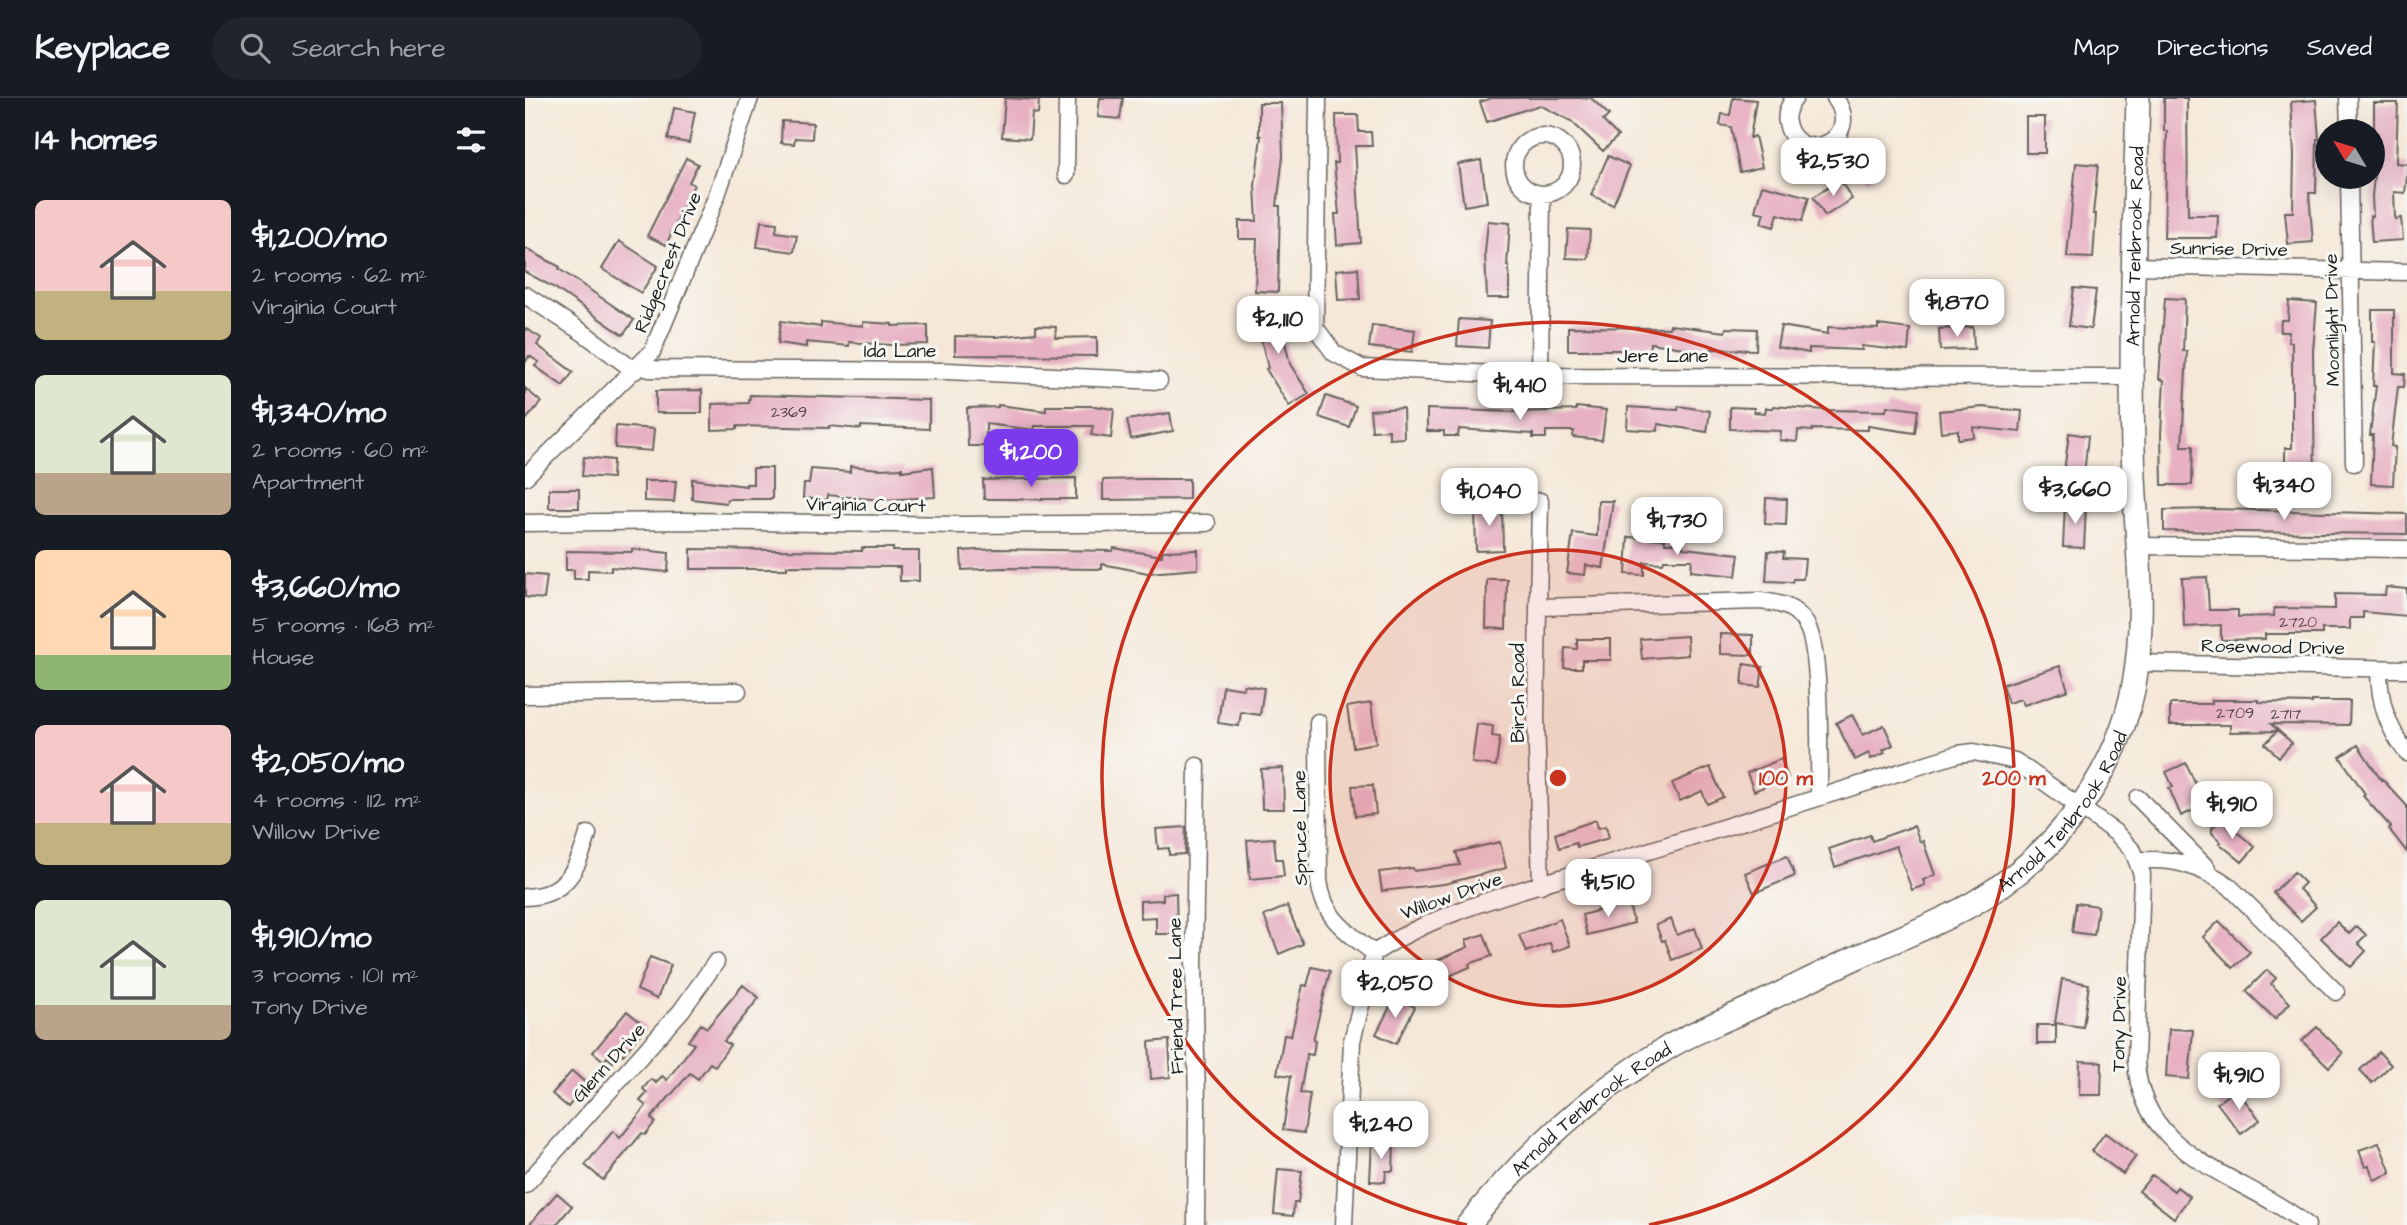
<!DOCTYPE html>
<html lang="en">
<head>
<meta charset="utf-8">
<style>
  body { margin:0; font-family:"Architects Daughter",sans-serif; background:#20242c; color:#f1f3f6; height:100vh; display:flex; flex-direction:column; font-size:26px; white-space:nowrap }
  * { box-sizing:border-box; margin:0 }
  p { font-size:23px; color:#9ea1a6 }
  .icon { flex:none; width:38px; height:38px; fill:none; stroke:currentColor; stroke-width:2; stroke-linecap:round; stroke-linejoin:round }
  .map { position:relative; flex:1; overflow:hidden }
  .panel { display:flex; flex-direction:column; background:#171b24; width:525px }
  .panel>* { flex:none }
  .needle { width:46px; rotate:308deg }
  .buttons { position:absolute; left:1790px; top:21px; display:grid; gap:14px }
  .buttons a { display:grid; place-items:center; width:70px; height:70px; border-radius:50%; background:#171b24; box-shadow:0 7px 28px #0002; font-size:35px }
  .price { position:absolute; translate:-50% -60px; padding:0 16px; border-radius:14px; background:#fff; color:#222; font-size:23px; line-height:46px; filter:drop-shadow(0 2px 4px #0008) }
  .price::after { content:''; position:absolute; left:50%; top:42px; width:21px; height:16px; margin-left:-10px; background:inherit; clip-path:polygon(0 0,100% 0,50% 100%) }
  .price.current { background:#7c3aed; color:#fff }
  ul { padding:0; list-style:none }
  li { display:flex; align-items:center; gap:21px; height:175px; padding:0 35px }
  li span { display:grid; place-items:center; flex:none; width:196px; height:140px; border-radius:10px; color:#555 }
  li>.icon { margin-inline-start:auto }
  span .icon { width:84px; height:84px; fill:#fffc; stroke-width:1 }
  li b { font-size:30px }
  h2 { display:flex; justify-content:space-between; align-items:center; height:84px; padding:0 35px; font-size:30px }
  header { display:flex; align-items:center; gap:42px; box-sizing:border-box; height:98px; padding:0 35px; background:#171b24; border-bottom:2px solid #363941 }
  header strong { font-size:33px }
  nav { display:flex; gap:38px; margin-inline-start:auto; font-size:24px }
  .search { width:490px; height:63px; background:#20242c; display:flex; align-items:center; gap:18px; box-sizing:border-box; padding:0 24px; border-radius:38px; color:#9ea1a6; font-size:26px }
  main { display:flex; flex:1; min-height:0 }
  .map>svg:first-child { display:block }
  .building { fill:#e7b1c3 }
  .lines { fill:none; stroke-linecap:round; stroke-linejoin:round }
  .street-casing { stroke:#68635e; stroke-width:19 }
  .secondary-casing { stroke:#68635e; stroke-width:26 }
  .street { stroke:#fff; stroke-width:16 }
  .secondary { stroke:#fff; stroke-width:23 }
  .ring { fill:none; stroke:#c8321e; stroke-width:3.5 }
  .labels { text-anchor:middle; stroke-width:6; stroke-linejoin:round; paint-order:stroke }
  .number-label { font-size:16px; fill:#4f4146 }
  .street-label { font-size:19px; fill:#1c1c1c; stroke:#f6f6f2 }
  .centre { fill:#c8321e; stroke:#f6f6f2; stroke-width:3.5 }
  .ring-label { font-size:21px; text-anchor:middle; font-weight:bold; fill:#c8321e; stroke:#f6f6f2; stroke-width:6; stroke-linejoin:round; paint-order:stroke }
</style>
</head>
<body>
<header>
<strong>Keyplace</strong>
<div class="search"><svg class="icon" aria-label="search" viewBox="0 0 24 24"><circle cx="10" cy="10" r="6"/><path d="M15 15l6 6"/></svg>Search here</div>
<nav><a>Map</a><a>Directions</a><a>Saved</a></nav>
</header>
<main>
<section class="panel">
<h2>14 homes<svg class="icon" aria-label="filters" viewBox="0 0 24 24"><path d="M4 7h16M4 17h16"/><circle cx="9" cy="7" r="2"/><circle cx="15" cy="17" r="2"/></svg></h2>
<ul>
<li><span style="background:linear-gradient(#f6c9c9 65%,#c2b280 0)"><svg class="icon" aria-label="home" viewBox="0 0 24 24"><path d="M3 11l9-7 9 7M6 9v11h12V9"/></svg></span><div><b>$1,200/mo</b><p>2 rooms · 62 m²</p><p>Virginia Court</p></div></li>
<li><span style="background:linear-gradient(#dfe7d0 70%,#b9a48a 0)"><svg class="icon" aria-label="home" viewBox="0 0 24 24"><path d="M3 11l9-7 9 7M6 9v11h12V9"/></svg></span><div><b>$1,340/mo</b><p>2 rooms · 60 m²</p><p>Apartment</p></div></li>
<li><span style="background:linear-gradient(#ffd9b3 75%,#8fb573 0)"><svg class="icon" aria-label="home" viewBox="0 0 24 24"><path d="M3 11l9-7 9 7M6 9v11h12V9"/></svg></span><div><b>$3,660/mo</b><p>5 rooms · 168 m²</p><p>House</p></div></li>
<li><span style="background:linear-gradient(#f6c9c9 70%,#c2b280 0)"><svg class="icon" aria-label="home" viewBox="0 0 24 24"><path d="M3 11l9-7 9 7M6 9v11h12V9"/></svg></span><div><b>$2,050/mo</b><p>4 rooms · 112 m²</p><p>Willow Drive</p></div></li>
<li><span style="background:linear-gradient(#dfe7d0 75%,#b9a48a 0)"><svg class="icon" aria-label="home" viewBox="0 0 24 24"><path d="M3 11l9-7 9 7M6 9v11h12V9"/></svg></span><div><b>$1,910/mo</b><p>3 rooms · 101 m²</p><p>Tony Drive</p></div></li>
</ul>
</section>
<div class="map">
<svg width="1882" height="1127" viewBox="0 0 1882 1127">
  <rect width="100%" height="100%" fill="#f6f6f2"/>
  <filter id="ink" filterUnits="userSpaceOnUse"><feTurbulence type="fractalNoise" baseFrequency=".0143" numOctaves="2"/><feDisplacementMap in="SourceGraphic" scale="14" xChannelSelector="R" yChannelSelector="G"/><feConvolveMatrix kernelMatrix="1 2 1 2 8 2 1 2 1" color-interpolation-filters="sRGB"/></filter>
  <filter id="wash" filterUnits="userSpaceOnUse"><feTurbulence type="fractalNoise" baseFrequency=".00686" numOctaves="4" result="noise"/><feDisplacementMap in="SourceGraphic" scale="28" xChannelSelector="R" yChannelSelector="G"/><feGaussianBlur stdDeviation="1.57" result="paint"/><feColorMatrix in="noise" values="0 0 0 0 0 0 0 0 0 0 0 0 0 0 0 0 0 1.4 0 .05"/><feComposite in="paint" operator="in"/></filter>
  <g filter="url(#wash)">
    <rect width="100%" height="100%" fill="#f5e8d8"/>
    <g id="blocks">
      <!-- building -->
      <path class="building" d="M480,0L514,2L513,16L507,15L505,41L477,39Z
        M575,0H598L595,21L573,19Z
        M967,0H1066L1084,17L1078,23L1093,38L1078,53L1046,23L1015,7L962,24L955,4Z
        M1208,0L1231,2L1225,40L1230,38L1237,69L1215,74L1206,29L1195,27L1197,16L1205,17Z
        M1639,0H1662L1663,117H1693L1692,140H1639L1642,33H1639Z
        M1791,2L1794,41H1792L1791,95H1784L1788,144L1763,146L1760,114H1768L1769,57L1766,4Z
        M734,5H756L758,58L752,108H755L753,194L730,193L732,141H714V123H732L730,88L736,38H734Z
        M1849,5H1873L1871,65L1882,66V78L1880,95L1869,94L1870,121L1876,120L1878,142L1847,144L1845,118H1848L1847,98L1853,42H1849Z
        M149,10L170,14L164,45L143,41Z
        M811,17H833L834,34H846L847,48H830L836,145L812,147L810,116H814L809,65H812Z
        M1501,19H1520V55H1501Z
        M257,23L288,25L287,41L270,40L269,46L256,45Z
        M1336,52L1356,62L1345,83L1325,72Z
        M1083,58L1105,68L1088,107L1066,97Z
        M161,60L173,66L164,84L169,87L141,147L122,138Z
        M956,62L962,104L939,108L933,66Z
        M1551,65L1573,67L1568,116H1571L1568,160L1542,159Z
        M1315,82L1327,101L1300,118L1288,99Z
        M1237,87L1284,99L1277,123L1253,116L1249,129L1236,125L1239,115L1230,113Z
        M236,123L252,125L251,134L272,137L269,154L232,149Z
        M963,123L985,125L982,168H984V200H962L960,155Z
        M1043,131L1065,132L1063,161L1041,160Z
        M94,143L133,168L116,195L77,171Z
        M0,150L35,169L34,171L109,222L98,237L30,190L0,174Z
        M833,170L835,201L813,202L811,172Z
        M1549,190L1571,192L1566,231L1544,228Z
        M1640,200L1660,201L1658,253H1662L1657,348H1668L1667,387H1637L1636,336L1639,282L1634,281Z
        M1764,203L1792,205L1788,253L1790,385H1760V350H1767V244H1763L1764,234H1755L1756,222H1763Z
        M752,210L765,266L784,296L764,308L741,271L743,270L736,241L727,243L724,230L733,228L730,216Z
        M1847,212H1869V275L1880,276L1879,289H1873L1866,348L1870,349L1868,387L1846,386L1848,337H1845L1851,288H1848L1850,244H1847Z
        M934,221L965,223L963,250L932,248Z
        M256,223L296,229V224L338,228V224L367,226V228L403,227V246L366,247L324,244V248L281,244V249L253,245Z
        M847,227L890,232L887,254L844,249Z
        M1145,227L1200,234L1201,230L1232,231L1231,252L1186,251L1185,254L1125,245L1124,252H1043V229L1144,230Z
        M1353,227L1385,231L1383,253L1337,248V252L1284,250V255L1252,249L1256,228L1303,236V229L1353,231Z
        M511,228L531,229L530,240L572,239V258L430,257V238L470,239L511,235Z
        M1448,229L1449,251L1415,252L1414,231Z
        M0,230L16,240L12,247L48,274L38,288L10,268L14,264L4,258L0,265Z
        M0,290L16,304L0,323Z
        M177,292V315H131V293Z
        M225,297L404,302V331L336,328V331L304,328V330L212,328V331L187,332V306L224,305Z
        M801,298L831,308L824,329L794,319Z
        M473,307L521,313V308H569L589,311L586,340L566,337L568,328H510L509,332L461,326V348H443L442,310L473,309Z
        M1154,308L1185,313L1182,334L1133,326V333L1102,331L1103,309L1153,312Z
        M1248,308L1300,312L1361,313L1362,308L1393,312L1390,335L1343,328V332L1287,331V333L1273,332L1272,344L1255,342L1256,333L1205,331V309L1229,310V314L1240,315L1241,310H1248Z
        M1051,309L1081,312L1077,342L1048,339L1049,333H1021V340H1008V336L934,331L933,338H919V333H902V311L992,314L1051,312Z
        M1458,309L1497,313L1495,334L1448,329L1449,339L1433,341V332L1416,334L1414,313Z
        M878,310L879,340L864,341V332L847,333L845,312Z
        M645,315L648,333L606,341L602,322Z
        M91,328L129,331L127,353L90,350Z
        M1544,335L1563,338L1559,377L1539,374Z
        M59,359L88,362L87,380L57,378Z
        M325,368L354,371L377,370V373L408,369L410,399L357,402L303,397L302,402L278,400L279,386H284L286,371L325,374Z
        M228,370H247V401H202L201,405L167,401V381L221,388V386H228Z
        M551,380V401H459L458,382Z
        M614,381H664V401L578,402V382Z
        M119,383H151L149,404L119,403Z
        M24,391H54V410H24Z
        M1241,400L1262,401L1261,427L1240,426Z
        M1073,403H1088L1078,470L1061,467L1060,477L1042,475L1048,435L1072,438Z
        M1540,406L1561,407L1559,450L1538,449Z
        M977,408L978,452L951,453L950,409Z
        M1689,411L1882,416V436L1639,433V412Z
        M1103,439L1140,441V445H1158V450L1214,456L1211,478L1166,473L1167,462H1139L1138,465L1119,464V477L1101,476Z
        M337,450H368V453H394V483H375V469L262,468V471H166V451L337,453Z
        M589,450L637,458V453L673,452V471L623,475L577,466V471L478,470L437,472L436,453L471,451L588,453Z
        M107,451L144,455L143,474L86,469V473L63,472V481H49V472H41V453L107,454Z
        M1243,453L1259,454L1258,460L1280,461L1278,481H1268L1267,484L1241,483Z
        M0,476L22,478L19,501L0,499Z
        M1682,479L1684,512H1713V519L1749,518V510L1810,511V496L1860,497L1861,489L1882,491V518L1838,514V520H1825V531H1797V536H1740V541L1696,542V527L1659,529L1657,480Z
        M962,481H982L981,531L961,530Z
        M1195,536L1228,537V557L1195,556Z
        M1162,538L1163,557L1117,561L1115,541Z
        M1052,541H1086V562H1057V570H1039L1040,550L1052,551Z
        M1219,566L1238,569L1235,589L1217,587Z
        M1535,568L1543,592L1499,607L1496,601L1483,605L1477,587Z
        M719,587L739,590L735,617L716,614L714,628L693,625L698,588L718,591Z
        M1687,602H1733V604L1787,605V603H1825L1824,627L1746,626L1767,645L1754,659L1740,646L1752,633L1705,634V627H1645V606H1687Z
        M846,605L851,645L828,649L822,609Z
        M1327,617L1338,637L1359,627L1368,647L1358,652L1360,655L1346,661L1344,655L1330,662L1311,625Z
        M952,626L968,628L967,638L975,639L971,668L947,665Z
        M1833,647L1856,682L1857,681L1882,708V754L1864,731L1866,729L1838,698L1840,696L1815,659Z
        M1256,661L1263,679L1229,693L1222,675Z
        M1661,665L1680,707L1656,718L1644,690L1648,689L1641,674Z
        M1185,669L1198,699L1182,706L1177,693L1155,703L1147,685Z
        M758,670L759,711H737L736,671Z
        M848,687L851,716L830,718L827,688Z
        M1696,721L1730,749L1717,764L1694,745L1696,744L1687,735V730Z
        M1071,722L1073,730L1081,728L1084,740L1052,749L1051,745L1034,750L1030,736Z
        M1389,728L1395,744L1398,743L1410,777L1398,782L1400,787L1387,792L1371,748L1310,769L1304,751L1345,737L1347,743Z
        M661,729L660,756L644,757V750L633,751L631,731Z
        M749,740L751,761H757L759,778L725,781L722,742Z
        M975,744L981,770L919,786L857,793L854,774L888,770L889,773L935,767L931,754Z
        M1262,758L1270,778L1229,795L1220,775Z
        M1769,774L1780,785L1774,791L1791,809L1776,823L1748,795Z
        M651,795L652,836H631V819L615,820V803L638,802V796Z
        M1103,804L1109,825L1062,837L1057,817Z
        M1551,805L1573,808L1569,837L1547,834Z
        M762,808L778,846L754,856L739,818Z
        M1035,821L1045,848L1028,854L1025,845L1001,854L994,837Z
        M1146,821L1152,837L1170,830L1177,851L1147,862L1140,842L1137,843L1131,827Z
        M1694,823L1725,854L1708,870L1678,839Z
        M1812,824L1824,836L1832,828L1841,837L1833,845L1841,853L1826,869L1796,840Z
        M959,836L967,858L944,866L945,869L906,886L899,868L943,849L941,842Z
        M125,859L146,867L132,901L112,892Z
        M787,869L805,873L788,942L790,943L788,957L782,956L775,995L785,996L779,1035L758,1032L766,978L752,976L759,937L766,938L778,887L782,888Z
        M1742,872L1751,880L1746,886L1765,905L1750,921L1721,893Z
        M1537,881L1564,886L1558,929L1530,925Z
        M218,887L234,900L199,943L205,947L190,968L185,965L173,981L165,975L126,1020L130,1024L120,1037L117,1035L78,1082L60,1067L88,1033L95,1040L121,1008L115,1003L122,995L118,991L126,981L131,985L137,978L142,982L169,946L163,943L176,926L182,930Z
        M870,899L890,909L871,946L851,936Z
        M102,913L121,929L98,957L96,955L88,964L82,959L79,963L68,954Z
        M1512,927H1531V946H1512Z
        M1792,929L1818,955L1804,969L1777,943Z
        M1644,931L1668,932L1664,981L1641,979Z
        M644,942L646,979L626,981L624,944Z
        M1854,954L1866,967L1847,985L1835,972Z
        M1555,963L1577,964L1576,997H1554Z
        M47,973L62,986L43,1009L27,996Z
        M1711,991L1735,1022L1716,1036L1692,1005Z
        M1580,1035L1611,1058L1598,1076L1567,1053Z
        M847,1044L869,1045L868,1073H861L860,1084L845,1083Z
        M1854,1045L1866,1075L1849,1082L1844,1068L1840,1069L1834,1052Z
        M753,1071L777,1073L773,1105H769L768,1118L749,1116Z
        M1627,1077L1649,1093L1652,1089L1665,1099L1649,1120L1614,1093Z
        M32,1095L47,1108L31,1127H4Z"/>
    </g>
  </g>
  <g filter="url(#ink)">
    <use href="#blocks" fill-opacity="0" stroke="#68635e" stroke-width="2"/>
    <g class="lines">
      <defs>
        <path id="street" d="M793,0L790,229L809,255L837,270L1015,278L1607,279
          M1270,0C1264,7 1260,16 1262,25C1272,70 1341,43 1310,0
          M1823,0L1824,33
          M989 67a29 29 0 1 1 58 0a29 29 0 1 1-58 0Z
          M541,77L542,0
          M1824,79L1829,365
          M1609,168L1882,174
          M0,197L60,236L110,273
          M115,268L124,271L422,273L634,283
          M1015,278L1017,96
          M0,379L127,254L192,97L225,0
          M1015,403L1011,619L1016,787
          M0,425L159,423L434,427L682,425
          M1612,448L1882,451
          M1014,509L1235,503C1255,505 1270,508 1281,526C1297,551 1294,663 1294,698
          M1612,565L1882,571
          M1854,571C1854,603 1862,629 1882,655
          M0,597L213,593
          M793,624L794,783C799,821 821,833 849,855
          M1613,700L1682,770
          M1613,763C1648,759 1676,768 1704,788L1811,894
          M0,799C41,798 53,770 63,736
          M0,1087L156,913L191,864
          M671,1127L672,1005L669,866L672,668
          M819,1127L827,943L849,855C918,810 1003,791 1082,766C1198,729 1315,692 1433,656L1449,654L1490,663L1591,735L1608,753L1617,776L1611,962C1615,1061 1719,1076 1782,1127"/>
        <g id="secondary">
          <path id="s1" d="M943,1127C1001,1055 1067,994 1147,947C1175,931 1205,920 1234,906C1270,889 1305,871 1341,855C1377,839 1415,825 1449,805C1527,759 1589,682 1608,592C1624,512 1609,429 1608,348C1605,232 1610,116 1613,0"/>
        </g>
      </defs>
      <!-- street casing -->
      <use href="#street" class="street-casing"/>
      <!-- secondary casing -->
      <use href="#secondary" class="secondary-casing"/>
      <!-- street -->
      <use href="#street" class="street"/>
      <!-- secondary -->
      <use href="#secondary" class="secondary"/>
    </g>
  </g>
  <!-- distance rings -->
  <circle cx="1033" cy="680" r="228" fill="#c8321e" fill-opacity=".12"/>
  <g class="ring">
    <circle cx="1033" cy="680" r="228"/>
    <path d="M942 1127A456 456 0 1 1 1124 1127"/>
  </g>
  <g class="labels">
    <!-- number labels -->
    <g class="number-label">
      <text x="264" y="319">2369</text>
      <text x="1773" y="529">2720</text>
      <text x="1710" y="620">2709</text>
      <text x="1761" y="621">2717</text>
    </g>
    <!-- street labels -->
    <g class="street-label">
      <text dy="7" stroke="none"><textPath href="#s1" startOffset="1325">Arnold Tenbrook Road</textPath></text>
      <text transform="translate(1704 150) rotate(1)" y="7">Sunrise Drive</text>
      <text transform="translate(142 164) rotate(-68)" y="7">Ridgecrest Drive</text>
      <text transform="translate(1806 222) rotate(-91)" y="7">Moonlight Drive</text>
      <text x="375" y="259">Ida Lane</text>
      <text x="1138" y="264">Jere Lane</text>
      <text transform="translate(341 406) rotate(1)" y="7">Virginia Court</text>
      <text transform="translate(1748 548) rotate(1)" y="7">Rosewood Drive</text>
      <text transform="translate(992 595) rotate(-90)" y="7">Birch Road</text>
      <text dy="7" stroke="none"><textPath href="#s1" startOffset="737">Arnold Tenbrook Road</textPath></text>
      <text transform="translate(774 730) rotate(-91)" y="7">Spruce Lane</text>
      <text transform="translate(926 797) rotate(-20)" y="7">Willow Drive</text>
      <text transform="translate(650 898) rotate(-91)" y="7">Friend Tree Lane</text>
      <text transform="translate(1593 926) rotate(-89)" y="7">Tony Drive</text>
      <text transform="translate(83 964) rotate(-48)" y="7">Glenn Drive</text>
      <text dy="7" stroke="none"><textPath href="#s1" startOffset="170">Arnold Tenbrook Road</textPath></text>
    </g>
  </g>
  <circle cx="1033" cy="680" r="10" class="centre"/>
  <g class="ring-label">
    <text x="1261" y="687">100 m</text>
    <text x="1489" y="687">200 m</text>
  </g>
</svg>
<div class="buttons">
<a><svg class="needle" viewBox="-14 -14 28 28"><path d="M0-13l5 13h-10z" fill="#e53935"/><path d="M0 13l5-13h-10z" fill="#9ea1a6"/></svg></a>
</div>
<b class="price" style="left:1308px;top:100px">$2,530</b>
<b class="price" style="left:1432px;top:241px">$1,870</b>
<b class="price" style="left:753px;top:258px">$2,110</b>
<b class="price" style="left:995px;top:324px">$1,410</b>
<b class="price current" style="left:506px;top:391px">$1,200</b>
<b class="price" style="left:1759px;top:424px">$1,340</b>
<b class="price" style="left:1550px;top:428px">$3,660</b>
<b class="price" style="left:964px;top:430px">$1,040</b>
<b class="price" style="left:1152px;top:459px">$1,730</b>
<b class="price" style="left:1707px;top:743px">$1,910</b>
<b class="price" style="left:1083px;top:821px">$1,510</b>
<b class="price" style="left:870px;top:922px">$2,050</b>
<b class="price" style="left:1714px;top:1014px">$1,910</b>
<b class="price" style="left:856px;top:1063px">$1,240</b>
</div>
</main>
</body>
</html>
